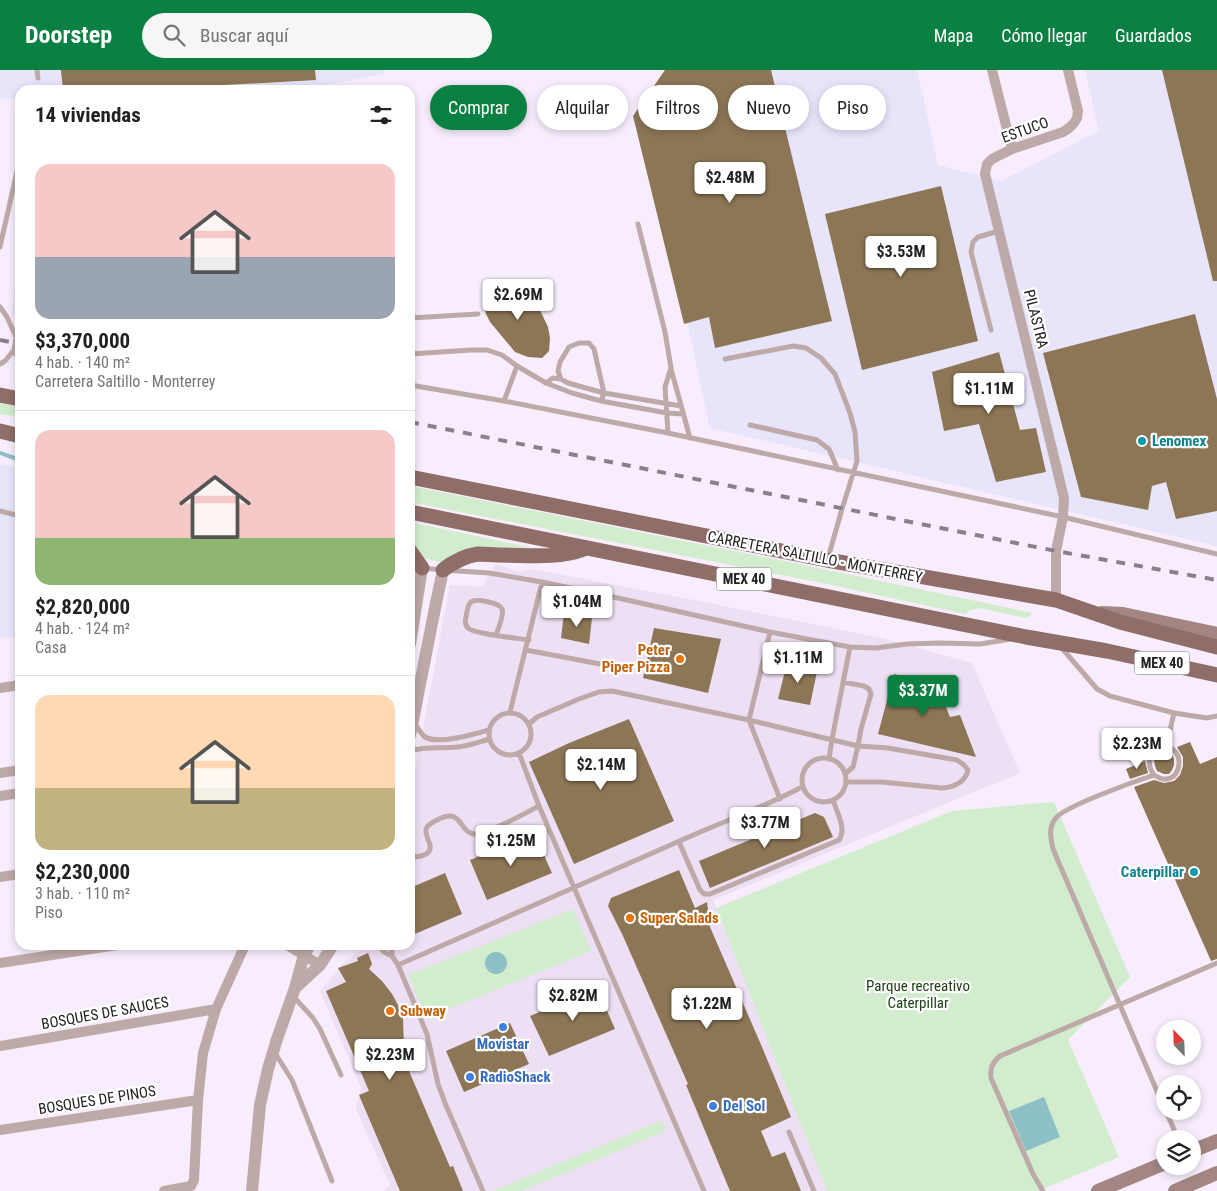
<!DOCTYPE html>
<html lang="es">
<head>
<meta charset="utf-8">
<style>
  body { margin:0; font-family:"Roboto Condensed",sans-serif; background:#f6f6f6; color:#222; height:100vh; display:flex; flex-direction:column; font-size:19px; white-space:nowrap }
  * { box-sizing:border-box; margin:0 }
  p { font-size:16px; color:#767676 }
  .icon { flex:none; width:28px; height:28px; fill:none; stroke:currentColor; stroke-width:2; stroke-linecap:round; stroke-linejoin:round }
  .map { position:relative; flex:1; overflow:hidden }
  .panel { position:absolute; left:15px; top:15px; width:400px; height:865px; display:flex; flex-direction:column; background:#fff; border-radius:15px; box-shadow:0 2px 8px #0003 }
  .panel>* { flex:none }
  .guide { position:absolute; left:430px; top:15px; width:475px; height:45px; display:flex; gap:10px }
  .needle { width:32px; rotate:337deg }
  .fabs { position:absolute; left:1156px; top:950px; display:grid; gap:10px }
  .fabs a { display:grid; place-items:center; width:45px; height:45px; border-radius:50%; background:#fff; box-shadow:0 2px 8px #0003; font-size:25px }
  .price { position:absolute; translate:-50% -42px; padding:0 11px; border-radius:5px; background:#fff; color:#222; font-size:16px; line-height:32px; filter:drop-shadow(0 1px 2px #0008) }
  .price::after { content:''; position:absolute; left:50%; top:30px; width:15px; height:11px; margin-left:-8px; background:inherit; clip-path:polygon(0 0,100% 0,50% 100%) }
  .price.current { background:#0b8043; color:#fff }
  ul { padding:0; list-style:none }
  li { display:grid; align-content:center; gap:10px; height:265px; padding:0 20px }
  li+li { border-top:1px solid #e0e0e0 }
  li span { display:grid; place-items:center; height:155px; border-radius:15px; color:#555 }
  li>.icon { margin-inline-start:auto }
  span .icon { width:90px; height:90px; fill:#fffc; stroke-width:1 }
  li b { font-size:21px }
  h2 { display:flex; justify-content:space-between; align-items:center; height:60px; padding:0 20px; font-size:21px }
  .tag { padding:0 18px; border-radius:22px; background:#fff; box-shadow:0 2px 8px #0003; font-size:18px; line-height:45px }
  .tag.current { background:#0b8043; color:#fff }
  header { display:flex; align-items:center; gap:30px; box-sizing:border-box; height:70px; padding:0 25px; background:#0b8043; color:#fff }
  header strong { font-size:24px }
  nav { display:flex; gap:28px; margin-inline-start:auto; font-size:18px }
  .search { width:350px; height:45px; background:#f6f6f6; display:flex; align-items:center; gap:12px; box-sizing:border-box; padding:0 18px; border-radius:28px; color:#767676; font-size:19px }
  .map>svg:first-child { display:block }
  .built { fill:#eddff4 }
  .industrial { fill:#e8e4fa }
  .green { fill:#d2edcd }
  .water { fill:#8dbfc7 }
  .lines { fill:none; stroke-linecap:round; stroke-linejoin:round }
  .stream { stroke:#8dbfc7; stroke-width:4 }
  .building { fill:#8c7656 }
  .service { stroke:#bda9a7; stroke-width:5 }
  .minor { stroke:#bda9a7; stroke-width:10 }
  .tertiary { stroke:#bda9a7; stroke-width:12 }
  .secondary { stroke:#a38683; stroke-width:14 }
  .primary { stroke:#8f6d69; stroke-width:15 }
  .rail { stroke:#88818b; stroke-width:4; stroke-dasharray:9 9; stroke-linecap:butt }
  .culture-dot { fill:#0f9aa8; stroke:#fff; stroke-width:2 }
  .food-dot { fill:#e8710a; stroke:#fff; stroke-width:2 }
  .shop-dot { fill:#3f7fe0; stroke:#fff; stroke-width:2 }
  .labels { text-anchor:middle; stroke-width:4.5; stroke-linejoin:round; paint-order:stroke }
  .shield { fill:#fff; stroke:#666367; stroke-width:1 }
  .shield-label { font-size:14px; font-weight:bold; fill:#242026 }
  .street-label { font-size:15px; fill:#242026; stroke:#fff }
  .culture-label { font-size:15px; font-weight:bold; fill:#0d838f; stroke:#fff; text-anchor:start }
  .food-label { font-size:15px; font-weight:bold; fill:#c56008; stroke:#fff; text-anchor:start }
  .park-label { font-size:15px; fill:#1c4115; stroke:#fff }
  .shop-label { font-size:15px; font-weight:bold; fill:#366cbe; stroke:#fff; text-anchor:start }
</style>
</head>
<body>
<header>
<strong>Doorstep</strong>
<div class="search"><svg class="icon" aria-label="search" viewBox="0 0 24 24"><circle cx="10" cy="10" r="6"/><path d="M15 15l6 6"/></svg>Buscar aquí</div>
<nav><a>Mapa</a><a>Cómo llegar</a><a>Guardados</a></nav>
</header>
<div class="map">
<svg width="1217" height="1121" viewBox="0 0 1217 1121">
  <rect width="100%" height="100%" fill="#f7edfc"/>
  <!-- built -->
  <path class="built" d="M496,494L519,502L531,499L689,529L886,569L972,593L1020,703L713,830L827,1121H383L390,1115L356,1039L361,1017L320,921L345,891L359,881L361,875H410V726L450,515L482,517Z"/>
  <!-- industrial -->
  <path class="industrial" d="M0,0H383L385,4L324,15L200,20H20V28L0,29Z
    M685,0H917L938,95L1001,111L1099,61L1085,0H1217V476L710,358L644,53Z
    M20,186V247L11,245Z
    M0,394L20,398V566L0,568Z"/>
  <!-- green -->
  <path class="green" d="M0,333L20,337V347L0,344Z
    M410,416L794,493L1033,543L1027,548L979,538L971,540L965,544L827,514L410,432Z
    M410,452L537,479C525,481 513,478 501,478C481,477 458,478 442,493L424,488L410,473Z
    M1054,732L1130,907L1068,970L1119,1087L1038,1121H827L716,838L952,741Z
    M573,839L591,881L426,948L408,905Z
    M662,1050L666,1061L522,1121H493Z"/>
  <!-- water -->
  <path class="water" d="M485 893a11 11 0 1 1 22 0a11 11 0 1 1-22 0Z
    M1044,1027L1060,1067L1026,1081L1009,1041Z"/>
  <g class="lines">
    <!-- stream -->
    <path class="stream" d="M0,383L20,390"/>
  </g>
  <!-- building -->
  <path class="building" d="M61,0H315L316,10L134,20H63Z
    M665,0H771L832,251L715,278L709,247L684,254L633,46Z
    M1162,0H1217V211H1213Z
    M941,116L978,271L862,300L825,144Z
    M501,214L522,221L539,238L548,257L550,268L549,281L542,288L528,287L515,282L490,252L486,244L484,229L487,221L494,215Z
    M1195,244L1217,329V441L1176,449L1166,412L1152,416L1148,440L1081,427L1043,283Z
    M999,282L1020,360L1036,358L1046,402L996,412L979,354L944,361L932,302Z
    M564,543L592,548L589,574L561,568Z
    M654,558L721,569L708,623L643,608Z
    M787,593L818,597L810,635L778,629Z
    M894,604L937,615L950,647L960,645L976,687L878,664Z
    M629,649L674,751L574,794L529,692L569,673Z
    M1190,672L1200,694L1217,687V889L1211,891L1134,717L1154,710L1164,713L1174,711L1180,705L1183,696V687L1177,677Z
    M1167,682L1172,685L1174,689V695L1172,700L1169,704H1164L1157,701L1155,696L1154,690L1156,686Z
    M1145,691L1148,703L1130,709L1126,699Z
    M815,743L824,747L833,767L710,818L699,791Z
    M534,763L552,803L487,830L470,790Z
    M679,800L695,838L707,832L710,857L762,977L791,1047L761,1061L772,1087L785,1082L801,1121H730L686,1015L688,1014L623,866L608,836L611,828Z
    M445,803L462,844L410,866V818Z
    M368,883L372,894L369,899L382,911L392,924L398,935L403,948L404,979L410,981L414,990L407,992L411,1000L409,1001L450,1097L453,1096L463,1121H400L359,1025L369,1021L326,921L346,912L338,898L358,891L357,888Z
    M597,918L615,959L549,986L530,946Z
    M510,953L529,994L464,1022L446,981Z"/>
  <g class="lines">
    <!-- service -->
    <path class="service" d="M37,0L38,8
      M638,154L665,262L671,298L665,317L668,363
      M0,177L20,88
      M0,237L7,247L16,267
      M20,246L14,280L20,293
      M410,248L478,244
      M991,260L971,182L973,172L978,167L999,161
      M410,284L471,280H487L502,285L517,296L546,313L572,323L601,331L667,343L683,344
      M725,289L793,276L806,278L821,288L835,304L850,343L855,362L857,391L842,439L828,488
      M0,294L5,291L14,280
      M671,299L690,368
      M561,309L558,301L560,292L569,277L579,273H589L594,279L604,323L601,331
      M546,313L553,308L561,309L568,313L604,323L681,336
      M410,315L504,331L668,363L1063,447L1217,484
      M504,331L517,296
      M750,355L817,370L829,379L838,400
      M0,441L20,446
      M423,498L443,500L489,503L542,512L627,530L770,562L850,577L876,578L907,574L939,573L980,574L1011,569
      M770,562L749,650L780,729
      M496,565C498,560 504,544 502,539C500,533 476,528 471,532C467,535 467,543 466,547C465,551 465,555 468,558C474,564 518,568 529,570
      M1060,576L1097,619L1110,626L1174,643L1207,648L1217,646
      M526,580L616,597
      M843,612L864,616L869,619L871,624L861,659L858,676L888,678L957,690L964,695L968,700C965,713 954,717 942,718L882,712H846
      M510,642L542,512
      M489 664a21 21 0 1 1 42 0a21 21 0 1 1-42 0Z
      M415,654C418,658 421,664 425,667C438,675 475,664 489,660
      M529,654L537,647L579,629L599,622L612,621L749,650L858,676L853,697L845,704
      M1166,678L1174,643
      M410,681C426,676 442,679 458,677C469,676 479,672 490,669
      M519,683L539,736L704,1121
      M802 710a22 22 0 1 1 44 0a22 22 0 1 1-44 0Z
      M829,689L832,669L850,577
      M1154,705C1147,696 1148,682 1160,678C1189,670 1183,724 1154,705C1136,711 1062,737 1055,749C1048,759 1051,769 1053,779L1165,1040
      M679,772L700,820L704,824H710L839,770C847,759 837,743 833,730
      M410,787C418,787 432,786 430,775C429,770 425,765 426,760C426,755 433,752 437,750C463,736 458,763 475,764C488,764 526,743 539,736
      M379,875L384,882L392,886
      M390,875L392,878V886L398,895L427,964L438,1014L445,1033L483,1121
      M398,895C496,852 593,809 691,766C728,750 766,736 802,717
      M293,926L313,948L320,959L341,1005
      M275,983L292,1010L332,1111
      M1166,1041L1178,1069
      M789,1062L814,1121
      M1043,1121L1033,1104L991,1008C990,998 992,993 1000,986L1217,893"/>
    <!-- minor -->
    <path class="minor" d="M992,0L1012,79
      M1056,530V481L1063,447L1064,428L985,104L987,94L992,89L1012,79L1063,62L1069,58L1074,53L1077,48L1078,41L1068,0
      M0,618L20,615
      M0,703L20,700
      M0,726L20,723
      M0,807L20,804
      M287,875L320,895
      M0,893L117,875
      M0,976L216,939
      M0,1060L198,1030
      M164,1121L191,1116L194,1110L198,1030L203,983L216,939L245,875"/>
    <!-- tertiary -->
    <path class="tertiary" d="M410,574L422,498
      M410,665L435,538L443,500
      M295,918L320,895L333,875
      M252,1121L260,1035L268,999L277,969L295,918L304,885L310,875"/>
    <!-- secondary -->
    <path class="secondary" d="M1102,543L1123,544L1217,564
      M1192,1081L1217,1071
      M1098,1121L1165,1093
      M1175,1121L1217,1103"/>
    <!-- primary -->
    <path class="primary" d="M0,325L20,329
      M0,361L20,366
      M410,407L827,490L1056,530L1120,552L1217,577
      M410,442L1026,567L1107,581L1217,605
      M410,481L422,498
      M443,500C453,492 465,486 478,484C485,484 492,485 498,485C526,485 557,489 584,479"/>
    <!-- rail -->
    <path class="rail" d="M0,270L20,274
      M410,352L1056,481L1217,510"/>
  </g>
  <!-- markers -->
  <g class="culture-dot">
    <circle cx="1142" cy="371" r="5"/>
    <circle cx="1194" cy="802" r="5"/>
  </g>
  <g class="food-dot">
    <circle cx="680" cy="589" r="5"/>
    <circle cx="630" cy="848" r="5"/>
    <circle cx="390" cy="941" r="5"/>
  </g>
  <g class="shop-dot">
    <circle cx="503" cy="957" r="5"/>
    <circle cx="470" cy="1007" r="5"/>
    <circle cx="713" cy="1036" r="5"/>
  </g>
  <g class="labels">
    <!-- shield labels -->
    <g class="shield">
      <rect x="716.5" y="497.5" width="55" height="23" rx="4"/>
      <rect x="1134.5" y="581.5" width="55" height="23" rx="4"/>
    </g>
    <g class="shield-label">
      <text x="744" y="514">MEX 40</text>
      <text x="1162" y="598">MEX 40</text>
    </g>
    <!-- street labels -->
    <g class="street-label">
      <text transform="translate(1025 60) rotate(-20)" y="5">ESTUCO</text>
      <text transform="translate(1036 249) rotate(76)" y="5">PILASTRA</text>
      <text transform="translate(815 487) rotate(11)" y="5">CARRETERA SALTILLO - MONTERREY</text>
      <text transform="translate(105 943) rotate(-10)" y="5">BOSQUES DE SAUCES</text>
      <text transform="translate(97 1030) rotate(-9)" y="5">BOSQUES DE PINOS</text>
    </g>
    <!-- culture labels -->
    <g class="culture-label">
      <text x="1152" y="376">Lenomex</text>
      <text x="1184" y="807" text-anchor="end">Caterpillar</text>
    </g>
    <!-- food labels -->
    <g class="food-label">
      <text x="670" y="585" text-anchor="end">Peter<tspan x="670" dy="17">Piper Pizza</tspan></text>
      <text x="640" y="853">Super Salads</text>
      <text x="400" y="946">Subway</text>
    </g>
    <!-- park labels -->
    <g class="park-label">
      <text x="918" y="921">Parque recreativo<tspan x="918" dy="17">Caterpillar</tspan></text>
    </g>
    <!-- shop labels -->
    <g class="shop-label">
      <text x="503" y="979" text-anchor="middle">Movistar</text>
      <text x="480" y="1012">RadioShack</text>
      <text x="723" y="1041">Del Sol</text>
    </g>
  </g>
</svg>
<div class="fabs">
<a><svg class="needle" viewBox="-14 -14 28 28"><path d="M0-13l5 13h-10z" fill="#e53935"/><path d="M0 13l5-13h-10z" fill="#767676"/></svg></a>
<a><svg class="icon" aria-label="locate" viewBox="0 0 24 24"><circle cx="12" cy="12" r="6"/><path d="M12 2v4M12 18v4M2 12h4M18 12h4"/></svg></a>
<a><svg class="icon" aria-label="layers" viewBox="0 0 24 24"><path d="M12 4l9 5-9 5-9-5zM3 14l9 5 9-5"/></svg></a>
</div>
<b class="price" style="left:730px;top:134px">$2.48M</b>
<b class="price" style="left:901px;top:208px">$3.53M</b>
<b class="price" style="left:518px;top:251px">$2.69M</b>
<b class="price" style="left:989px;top:345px">$1.11M</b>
<b class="price" style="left:577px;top:558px">$1.04M</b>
<b class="price" style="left:798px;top:614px">$1.11M</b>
<b class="price current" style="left:923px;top:647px">$3.37M</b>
<b class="price" style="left:1137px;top:700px">$2.23M</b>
<b class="price" style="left:601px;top:721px">$2.14M</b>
<b class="price" style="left:765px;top:779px">$3.77M</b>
<b class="price" style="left:511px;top:797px">$1.25M</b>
<b class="price" style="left:573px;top:952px">$2.82M</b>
<b class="price" style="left:707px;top:960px">$1.22M</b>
<b class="price" style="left:390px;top:1011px">$2.23M</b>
<div class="guide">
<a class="tag current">Comprar</a>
<a class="tag">Alquilar</a>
<a class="tag">Filtros</a>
<a class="tag">Nuevo</a>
<a class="tag">Piso</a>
</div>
<section class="panel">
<h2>14 viviendas<svg class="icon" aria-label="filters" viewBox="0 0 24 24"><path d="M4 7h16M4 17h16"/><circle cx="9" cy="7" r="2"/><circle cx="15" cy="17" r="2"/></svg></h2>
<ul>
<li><span style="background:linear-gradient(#f6c9c9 60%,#9aa5b1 0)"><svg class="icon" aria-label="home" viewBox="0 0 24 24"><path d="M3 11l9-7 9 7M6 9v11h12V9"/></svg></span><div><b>$3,370,000</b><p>4 hab. · 140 m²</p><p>Carretera Saltillo - Monterrey</p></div></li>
<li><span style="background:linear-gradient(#f6c9c9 70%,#8fb573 0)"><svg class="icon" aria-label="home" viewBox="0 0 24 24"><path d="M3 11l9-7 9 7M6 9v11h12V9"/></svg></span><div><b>$2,820,000</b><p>4 hab. · 124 m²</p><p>Casa</p></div></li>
<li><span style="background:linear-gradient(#ffd9b3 60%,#c2b280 0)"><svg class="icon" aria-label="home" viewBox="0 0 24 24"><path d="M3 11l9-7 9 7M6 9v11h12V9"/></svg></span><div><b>$2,230,000</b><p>3 hab. · 110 m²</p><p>Piso</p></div></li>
</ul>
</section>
</div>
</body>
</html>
